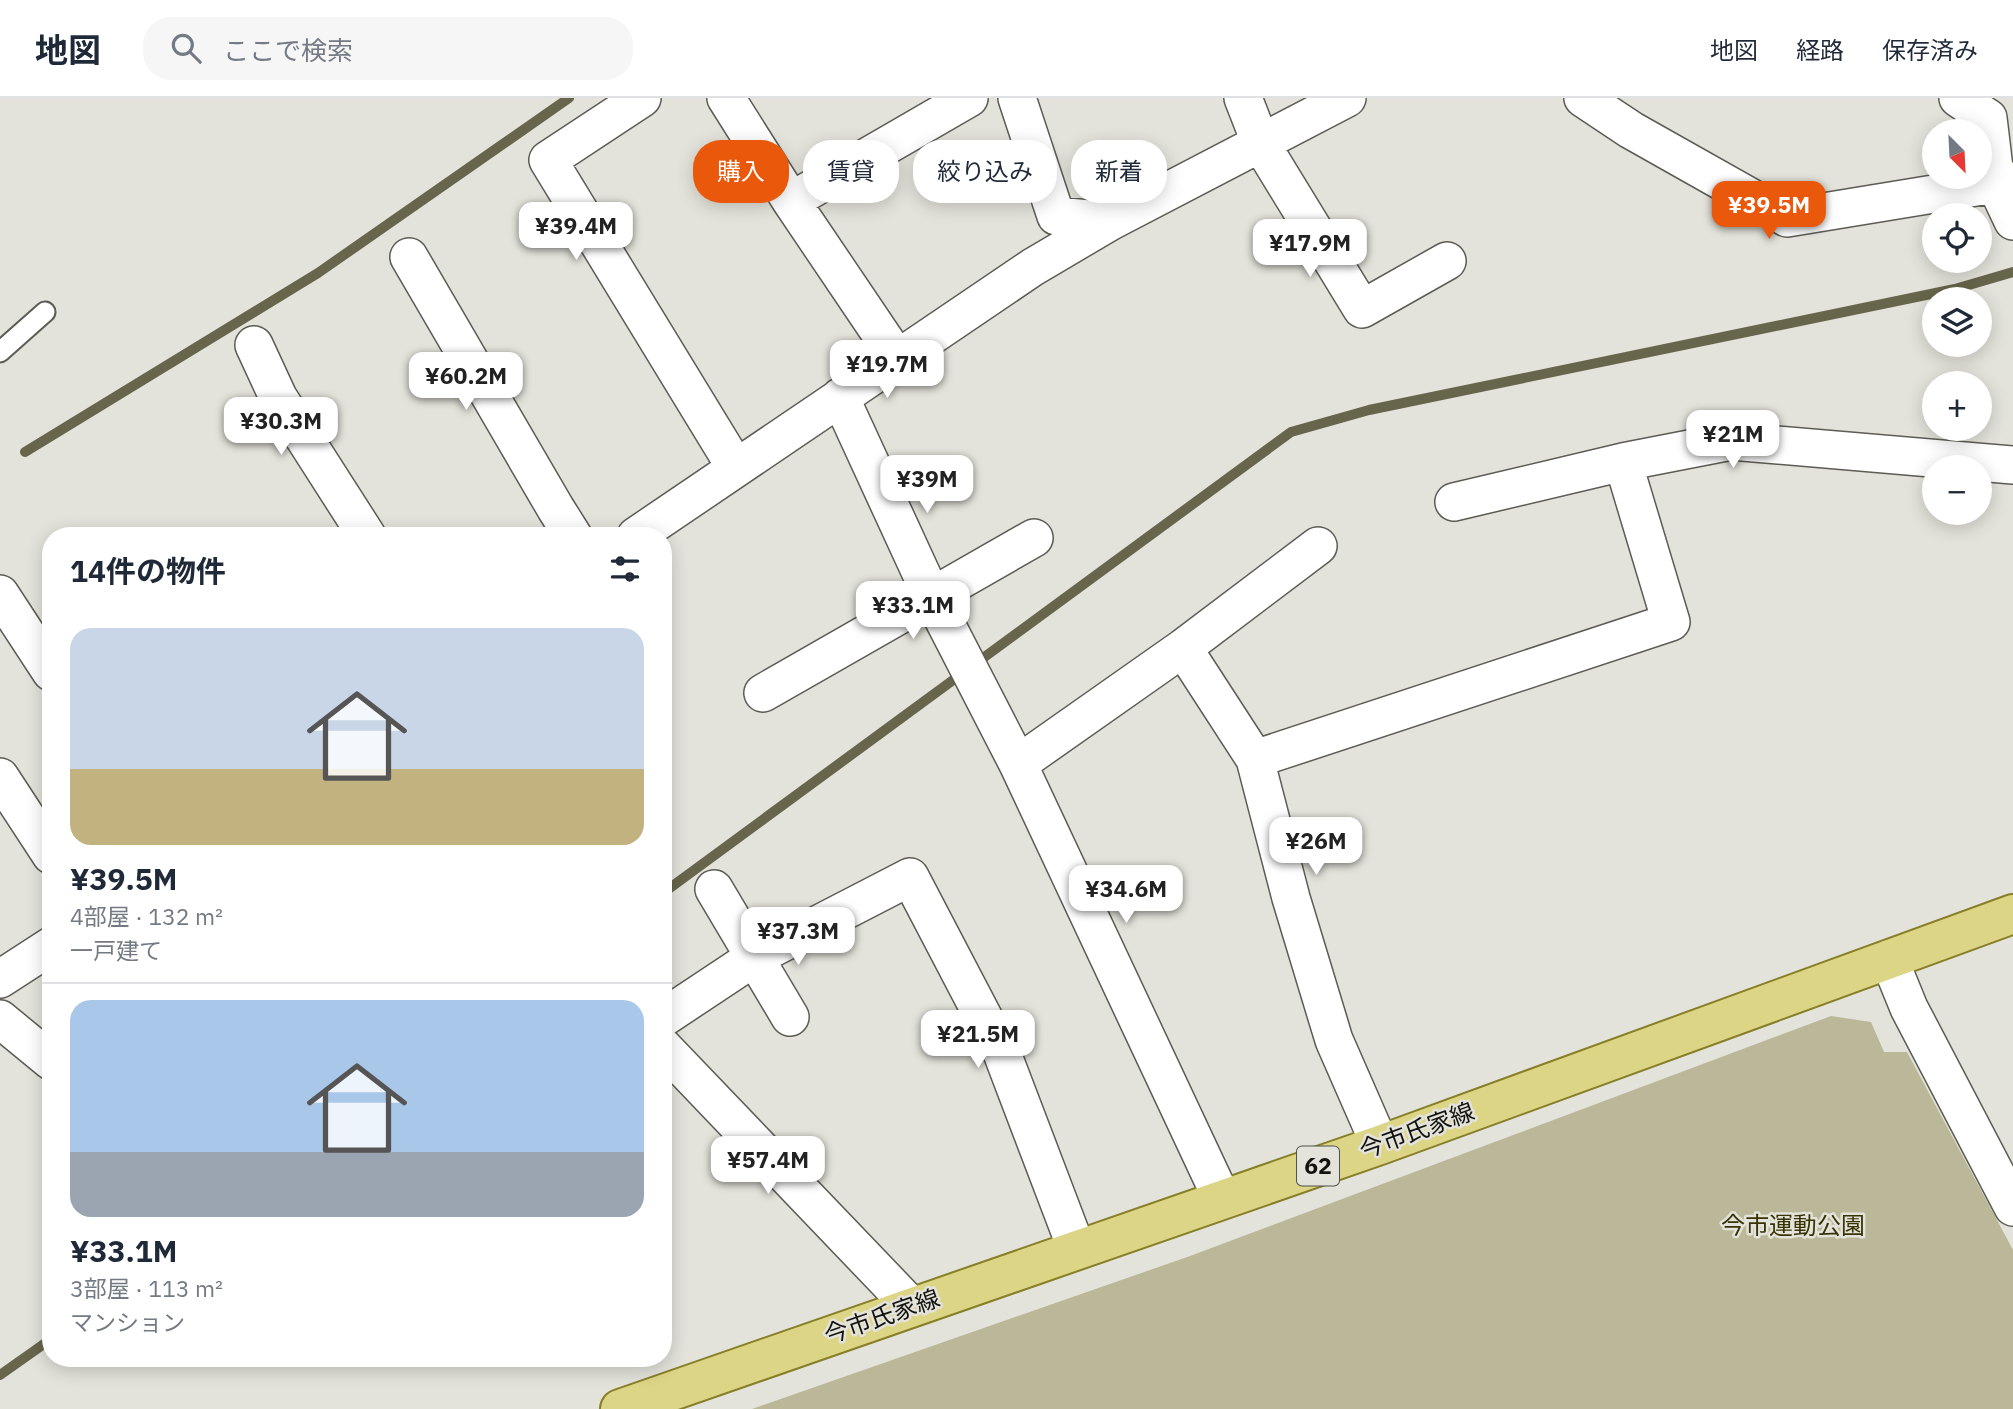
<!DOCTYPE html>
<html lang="ja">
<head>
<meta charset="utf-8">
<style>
  body { margin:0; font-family:"IBM Plex Sans","Noto Sans JP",sans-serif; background:#f6f6f7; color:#1f2937; height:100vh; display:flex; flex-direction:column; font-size:26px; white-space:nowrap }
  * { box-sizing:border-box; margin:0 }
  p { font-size:23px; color:#747a83 }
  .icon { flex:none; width:38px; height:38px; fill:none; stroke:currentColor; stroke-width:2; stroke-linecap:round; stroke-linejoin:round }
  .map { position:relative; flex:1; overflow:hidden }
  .drawer { position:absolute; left:42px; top:429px; width:630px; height:840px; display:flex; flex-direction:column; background:#fff; border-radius:28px; box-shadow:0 4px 18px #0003 }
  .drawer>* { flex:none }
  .top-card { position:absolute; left:693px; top:42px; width:665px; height:63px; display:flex; gap:14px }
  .needle { width:46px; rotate:156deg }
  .controls { position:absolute; left:1922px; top:21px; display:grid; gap:14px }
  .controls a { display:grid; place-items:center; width:70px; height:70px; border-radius:50%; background:#fff; box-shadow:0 4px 18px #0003; font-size:35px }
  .price { position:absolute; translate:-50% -60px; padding:0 16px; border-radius:14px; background:#fff; color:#222; font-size:23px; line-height:46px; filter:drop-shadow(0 2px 4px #0008) }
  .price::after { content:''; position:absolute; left:50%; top:42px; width:21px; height:16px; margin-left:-10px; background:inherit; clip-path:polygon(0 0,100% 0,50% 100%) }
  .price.on { background:#ea580c; color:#fff }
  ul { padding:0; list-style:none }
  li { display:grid; align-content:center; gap:14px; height:371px; padding:0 28px }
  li+li { border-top:2px solid #e0e1e3 }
  li span { display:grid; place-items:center; height:217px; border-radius:21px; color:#555 }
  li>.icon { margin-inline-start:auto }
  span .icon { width:126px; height:126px; fill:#fffc; stroke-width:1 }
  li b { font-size:30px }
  h2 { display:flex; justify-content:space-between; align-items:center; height:84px; padding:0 28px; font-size:30px }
  .tag { padding:0 24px; border-radius:28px; background:#fff; box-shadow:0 4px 18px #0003; font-size:24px; line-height:63px }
  .tag.on { background:#ea580c; color:#fff }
  header { display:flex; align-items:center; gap:42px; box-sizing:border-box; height:98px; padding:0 35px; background:#fff; border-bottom:2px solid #e0e1e3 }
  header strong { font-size:33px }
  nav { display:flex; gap:38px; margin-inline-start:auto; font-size:24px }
  .search { width:490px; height:63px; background:#f6f6f7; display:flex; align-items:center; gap:18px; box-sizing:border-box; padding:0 24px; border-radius:28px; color:#747a83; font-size:26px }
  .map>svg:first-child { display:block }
  .green { fill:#bab898 }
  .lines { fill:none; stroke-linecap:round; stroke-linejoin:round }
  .stream { stroke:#67654b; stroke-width:10 }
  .service-casing { stroke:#5c5b54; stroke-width:23 }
  .minor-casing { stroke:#5c5b54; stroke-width:40 }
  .primary-casing { stroke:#867f27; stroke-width:42 }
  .service { stroke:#fff; stroke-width:19 }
  .minor { stroke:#fff; stroke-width:37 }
  .primary { stroke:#dcd585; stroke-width:38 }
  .labels { text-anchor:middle; stroke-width:5; stroke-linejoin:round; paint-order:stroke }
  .shield { fill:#e4e3db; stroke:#51514c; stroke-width:2 }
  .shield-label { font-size:23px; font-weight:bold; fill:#12120f }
  .street-label { font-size:24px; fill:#12120f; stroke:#e4e3db }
  .park-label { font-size:24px; fill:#383303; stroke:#e4e3db }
</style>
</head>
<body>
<header>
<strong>地図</strong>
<div class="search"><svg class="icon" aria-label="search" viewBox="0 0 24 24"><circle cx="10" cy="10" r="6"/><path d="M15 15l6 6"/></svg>ここで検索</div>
<nav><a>地図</a><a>経路</a><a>保存済み</a></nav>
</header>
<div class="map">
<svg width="2013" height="1311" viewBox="0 0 2013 1311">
  <rect width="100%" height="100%" fill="#e4e3db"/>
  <!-- green -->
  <path class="green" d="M1831,918L1871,924L1884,954H1907L2013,1152V1311H752L1190,1158Z"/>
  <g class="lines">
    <!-- stream -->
    <path class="stream" d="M25,354L318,175L569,0
      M663,795L1291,334L1369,312L1955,191L2013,174
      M0,1277L51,1241"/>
    <defs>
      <path id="service" d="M0,254L45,214"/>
      <path id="minor" d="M642,0L548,62L736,370
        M726,0L791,103L897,260
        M1017,0L1056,118L1111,123
        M1243,0L1261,46L1362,211L1447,163
        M1583,0L1631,32L1787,120L2013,83
        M1958,0L1988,20L1996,87L2013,123
        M791,103L969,0
        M409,159L556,411L573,438
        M254,247L278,299L367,438
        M840,299L932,499L1018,666L1222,1101
        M1454,404L1623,364L1731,343L2013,367
        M636,438L1033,169L1111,123L1347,0
        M0,496L51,574
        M1183,550L1255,661L1291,800L1334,942L1380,1047
        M763,595L1034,440
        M1255,661L1671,524L1623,364
        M1018,666L1183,550L1318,448
        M0,679L51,757
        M714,791L790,919
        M1889,861L1909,910L2013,1109
        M0,881L51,848
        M663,920L755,859L910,779L1002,955L1077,1152
        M0,921L51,963
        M663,949L912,1209"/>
      <path id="primary" d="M620,1311L1380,1047L2013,816"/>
    </defs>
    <!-- service casing -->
    <use href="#service" class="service-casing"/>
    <!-- minor casing -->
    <use href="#minor" class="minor-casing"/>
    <!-- primary casing -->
    <use href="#primary" class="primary-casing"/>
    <!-- service -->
    <use href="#service" class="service"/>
    <!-- minor -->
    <use href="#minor" class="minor"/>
    <!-- primary -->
    <use href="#primary" class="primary"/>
  </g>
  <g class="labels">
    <!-- shield labels -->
    <rect class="shield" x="1297" y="1048.5" width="42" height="39" rx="5"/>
    <g class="shield-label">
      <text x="1318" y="1076">62</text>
    </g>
    <!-- street labels -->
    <g class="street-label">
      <text transform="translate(1417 1033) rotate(-20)" y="8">今市氏家線</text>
      <text transform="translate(882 1219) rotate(-19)" y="8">今市氏家線</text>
    </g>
    <!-- park labels -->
    <g class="park-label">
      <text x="1793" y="1136">今市運動公園</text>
    </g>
  </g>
</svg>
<div class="controls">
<a><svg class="needle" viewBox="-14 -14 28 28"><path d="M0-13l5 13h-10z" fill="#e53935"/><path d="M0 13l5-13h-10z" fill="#747a83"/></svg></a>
<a><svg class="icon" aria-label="locate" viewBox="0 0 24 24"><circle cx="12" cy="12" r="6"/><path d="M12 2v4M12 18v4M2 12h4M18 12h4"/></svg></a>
<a><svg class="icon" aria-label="layers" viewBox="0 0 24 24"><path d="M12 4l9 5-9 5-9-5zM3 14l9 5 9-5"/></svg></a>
<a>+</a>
<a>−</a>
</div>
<b class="price on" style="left:1769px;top:143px">¥39.5M</b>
<b class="price" style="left:576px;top:164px">¥39.4M</b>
<b class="price" style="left:1310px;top:181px">¥17.9M</b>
<b class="price" style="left:887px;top:302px">¥19.7M</b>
<b class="price" style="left:466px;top:314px">¥60.2M</b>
<b class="price" style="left:281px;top:359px">¥30.3M</b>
<b class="price" style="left:1733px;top:372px">¥21M</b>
<b class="price" style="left:927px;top:417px">¥39M</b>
<b class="price" style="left:913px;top:543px">¥33.1M</b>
<b class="price" style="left:1316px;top:779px">¥26M</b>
<b class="price" style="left:1126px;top:827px">¥34.6M</b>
<b class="price" style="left:798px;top:869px">¥37.3M</b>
<b class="price" style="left:978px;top:972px">¥21.5M</b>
<b class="price" style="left:768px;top:1098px">¥57.4M</b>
<div class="top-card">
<a class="tag on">購入</a>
<a class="tag">賃貸</a>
<a class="tag">絞り込み</a>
<a class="tag">新着</a>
</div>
<section class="drawer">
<h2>14件の物件<svg class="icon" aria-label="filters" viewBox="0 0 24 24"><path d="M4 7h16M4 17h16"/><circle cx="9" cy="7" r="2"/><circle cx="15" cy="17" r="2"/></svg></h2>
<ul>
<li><span style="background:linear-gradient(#c9d6e8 65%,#c2b280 0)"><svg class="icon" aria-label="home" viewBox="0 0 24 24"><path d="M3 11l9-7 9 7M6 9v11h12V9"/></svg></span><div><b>¥39.5M</b><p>4部屋 · 132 m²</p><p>一戸建て</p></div></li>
<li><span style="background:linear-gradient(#a9c7e8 70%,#9aa5b1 0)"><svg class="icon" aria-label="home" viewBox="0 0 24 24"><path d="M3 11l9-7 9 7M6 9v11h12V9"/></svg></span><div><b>¥33.1M</b><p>3部屋 · 113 m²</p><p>マンション</p></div></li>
</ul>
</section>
</div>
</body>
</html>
